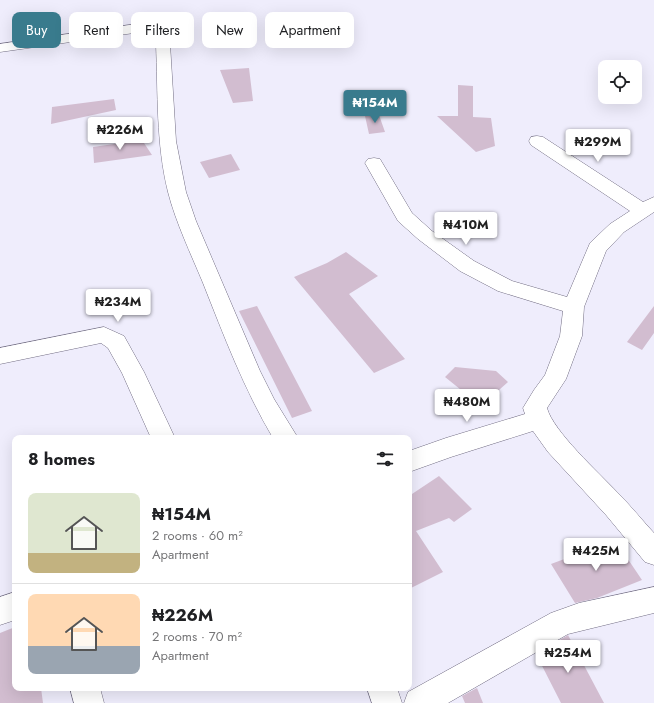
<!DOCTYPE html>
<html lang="en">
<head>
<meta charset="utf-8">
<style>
  body { margin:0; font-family:Jost,sans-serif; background:#f2f2f2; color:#202124; height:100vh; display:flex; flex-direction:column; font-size:15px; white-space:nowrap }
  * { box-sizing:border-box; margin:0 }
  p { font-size:13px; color:#757577 }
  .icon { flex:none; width:22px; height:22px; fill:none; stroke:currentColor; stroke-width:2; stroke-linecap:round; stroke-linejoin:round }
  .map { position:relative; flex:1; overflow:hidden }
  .side { position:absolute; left:12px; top:435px; width:400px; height:256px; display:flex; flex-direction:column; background:#fff; border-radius:8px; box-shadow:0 4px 16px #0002 }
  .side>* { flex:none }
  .banner { position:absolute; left:12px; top:12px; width:400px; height:36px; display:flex; gap:8px }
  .buttons { position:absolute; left:598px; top:60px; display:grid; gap:8px }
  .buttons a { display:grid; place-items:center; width:44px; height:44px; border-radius:8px; background:#fff; box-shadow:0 4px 16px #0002; font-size:20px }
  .price { position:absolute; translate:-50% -34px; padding:0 9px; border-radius:4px; background:#fff; color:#222; font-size:13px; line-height:26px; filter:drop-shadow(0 1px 2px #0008) }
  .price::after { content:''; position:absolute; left:50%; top:24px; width:12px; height:9px; margin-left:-6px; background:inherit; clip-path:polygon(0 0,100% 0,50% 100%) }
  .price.active { background:#397b8d; color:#fff }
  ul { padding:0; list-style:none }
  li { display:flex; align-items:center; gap:12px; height:100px; padding:0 16px }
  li+li { border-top:1px solid #e0e0e0 }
  li span { display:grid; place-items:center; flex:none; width:112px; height:80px; border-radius:8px; color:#555 }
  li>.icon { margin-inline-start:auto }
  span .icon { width:48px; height:48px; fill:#fffc; stroke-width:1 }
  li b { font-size:17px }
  h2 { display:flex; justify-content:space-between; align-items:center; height:48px; padding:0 16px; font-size:17px }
  .chip { padding:0 14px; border-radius:8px; background:#fff; box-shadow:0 4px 16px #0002; font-size:14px; line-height:36px }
  .chip.active { background:#397b8d; color:#fff }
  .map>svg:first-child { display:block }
  .building { fill:#d2bdd0 }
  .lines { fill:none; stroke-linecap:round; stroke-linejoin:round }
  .minor-casing { stroke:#726d83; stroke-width:1 }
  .minor { fill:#fff; fill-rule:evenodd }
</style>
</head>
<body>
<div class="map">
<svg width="654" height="703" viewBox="0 0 654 703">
  <rect width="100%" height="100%" fill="#efedfc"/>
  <!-- building -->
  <path class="building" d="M249,68L253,101L233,103L220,70Z
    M458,85L473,86V117L491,118L495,146L476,152L437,116H458Z
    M114,99L116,110L51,124L52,107Z
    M379,115L385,132L369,134L365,116Z
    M142,140L152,155L94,163L93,147Z
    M231,154L240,170L209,178L200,162Z
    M346,252L378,276L349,294L405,359L374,373L294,277L327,263Z
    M257,306L312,411L292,418L239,311Z
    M654,306V333L642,350L627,342Z
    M455,367L496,371L508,382L481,406L445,377Z
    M439,476L472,509L454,522L449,518L416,531L443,572L409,589V496Z
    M615,540L642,580L597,598L575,603L551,564Z
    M15,627V688H41L43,703H0V633Z
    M568,635L604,703H561L536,654Z
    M477,688L483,703H465L462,696Z"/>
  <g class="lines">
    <defs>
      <path id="minor" d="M150,22L162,27L170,44L176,141L186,192L196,221L260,371L274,399L298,438H273C244,389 224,336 203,283C191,254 176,223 168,192C156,144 158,93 156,44L151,32L148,31L0,52V44Z
        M537,136L543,137L643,202L654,197V212L624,232L606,251L584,307L582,336L566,379L547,408C553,431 599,473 617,492C630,505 642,520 654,533V565L645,562L606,515L548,452L533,431L451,457L409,472V451L446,438L525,414L523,408L534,390L545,375L560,336L563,311L498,291L460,271L418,239L398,221L365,163L368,159L374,158L380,159L412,213L432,231L474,261L512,281L567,297L590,243L610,224L630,211L531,145L529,141L531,137Z
        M104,327L124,336L144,372L175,438H151L122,373L108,348L101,343L0,364V348Z
        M654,587V613L568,634L448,703H404L408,692L551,613L579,603Z
        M15,592V620L0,625V597Z
        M70,688H100L104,703H74Z
        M367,688H397L402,703H372Z"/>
    </defs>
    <!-- minor casing -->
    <use href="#minor" class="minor-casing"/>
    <!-- minor -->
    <use href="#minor" class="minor"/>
  </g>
</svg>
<div class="buttons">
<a><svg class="icon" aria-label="locate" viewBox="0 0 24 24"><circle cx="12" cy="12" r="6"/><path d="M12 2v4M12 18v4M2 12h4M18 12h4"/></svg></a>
</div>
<b class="price active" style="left:375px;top:124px">₦154M</b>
<b class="price" style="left:120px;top:151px">₦226M</b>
<b class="price" style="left:598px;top:163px">₦299M</b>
<b class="price" style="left:466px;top:246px">₦410M</b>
<b class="price" style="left:118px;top:323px">₦234M</b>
<b class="price" style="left:467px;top:423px">₦480M</b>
<b class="price" style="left:596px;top:572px">₦425M</b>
<b class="price" style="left:568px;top:674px">₦254M</b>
<div class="banner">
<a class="chip active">Buy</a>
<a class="chip">Rent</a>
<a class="chip">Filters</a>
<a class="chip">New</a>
<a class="chip">Apartment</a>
</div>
<section class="side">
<h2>8 homes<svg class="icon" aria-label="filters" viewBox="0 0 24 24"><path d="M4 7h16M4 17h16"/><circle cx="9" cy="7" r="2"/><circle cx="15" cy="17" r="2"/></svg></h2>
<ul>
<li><span style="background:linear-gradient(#dfe7d0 75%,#c2b280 0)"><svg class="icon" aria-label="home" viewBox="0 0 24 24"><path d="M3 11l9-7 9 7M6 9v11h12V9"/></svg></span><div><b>₦154M</b><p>2 rooms · 60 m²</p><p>Apartment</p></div></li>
<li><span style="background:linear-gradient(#ffd9b3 65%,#9aa5b1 0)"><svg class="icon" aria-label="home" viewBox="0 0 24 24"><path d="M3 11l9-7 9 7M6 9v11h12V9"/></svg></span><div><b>₦226M</b><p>2 rooms · 70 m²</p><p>Apartment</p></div></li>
</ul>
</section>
</div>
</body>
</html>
